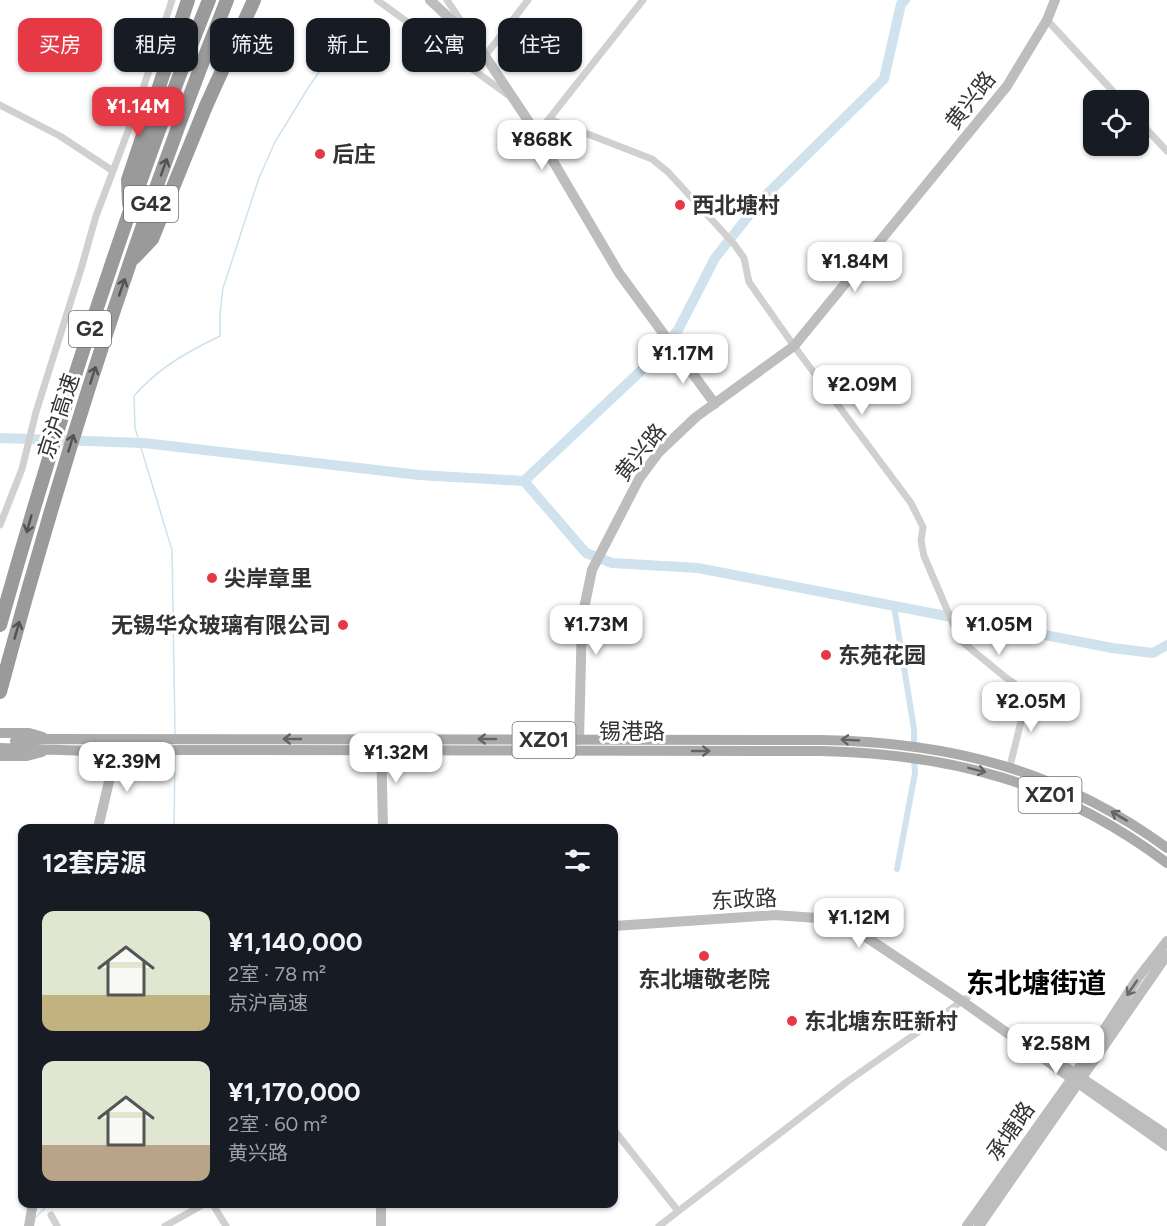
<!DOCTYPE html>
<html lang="zh">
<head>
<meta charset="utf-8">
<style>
  body { margin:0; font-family:Figtree,"Noto Sans SC",sans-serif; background:#242831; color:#f1f3f6; height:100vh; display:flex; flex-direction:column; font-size:22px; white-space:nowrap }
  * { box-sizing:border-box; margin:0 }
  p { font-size:20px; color:#9ea1a6 }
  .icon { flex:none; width:33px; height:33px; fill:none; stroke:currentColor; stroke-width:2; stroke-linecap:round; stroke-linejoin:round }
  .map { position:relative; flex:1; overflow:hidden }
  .drawer { position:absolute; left:18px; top:824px; width:600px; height:384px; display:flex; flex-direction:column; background:#171b24; border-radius:12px; box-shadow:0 2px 4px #0004 }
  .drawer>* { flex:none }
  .guide { position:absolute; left:18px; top:18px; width:600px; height:54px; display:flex; gap:12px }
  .fabs { position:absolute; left:1083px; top:90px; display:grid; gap:12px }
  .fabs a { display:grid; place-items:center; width:66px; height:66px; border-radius:12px; background:#171b24; box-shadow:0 2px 4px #0004; font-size:30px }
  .price { position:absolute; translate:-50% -51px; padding:0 14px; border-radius:12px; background:#fff; color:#222; font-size:20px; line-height:39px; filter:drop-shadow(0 2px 3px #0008) }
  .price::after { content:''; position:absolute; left:50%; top:36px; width:18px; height:14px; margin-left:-9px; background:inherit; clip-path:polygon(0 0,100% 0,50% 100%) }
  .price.current { background:#e63946; color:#fff }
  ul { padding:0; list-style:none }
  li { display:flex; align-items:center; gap:18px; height:150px; padding:0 24px }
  li span { display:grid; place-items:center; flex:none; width:168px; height:120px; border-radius:12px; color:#555 }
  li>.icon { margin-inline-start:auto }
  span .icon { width:72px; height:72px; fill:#fffc; stroke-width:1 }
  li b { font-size:26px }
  h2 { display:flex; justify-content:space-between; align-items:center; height:72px; padding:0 24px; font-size:26px }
  .chip { padding:0 21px; border-radius:12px; background:#171b24; box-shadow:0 2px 4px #0004; font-size:21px; line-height:54px }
  .chip.current { background:#e63946; color:#fff }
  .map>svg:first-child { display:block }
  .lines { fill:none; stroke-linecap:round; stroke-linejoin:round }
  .stream { stroke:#cfe2ee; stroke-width:1.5 }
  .canal { stroke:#cfe2ee; stroke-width:6 }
  .river { stroke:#cfe2ee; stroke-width:10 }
  .street { stroke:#d0d0d0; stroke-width:7 }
  .secondary { stroke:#bdbdbd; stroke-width:10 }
  .primary { stroke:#ababab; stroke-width:10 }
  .highway { stroke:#9a9a9a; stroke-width:14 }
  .oneway { stroke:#525252 }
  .oneway2 { stroke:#636363 }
  .oneway3 { stroke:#6a6a6a }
  .poi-dot { fill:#e63946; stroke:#fff; stroke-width:2 }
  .labels { text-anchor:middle; stroke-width:6; stroke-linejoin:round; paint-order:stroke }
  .shield { fill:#fff; stroke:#707070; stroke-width:1.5 }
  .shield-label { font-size:21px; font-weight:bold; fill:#333 }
  .street-label { font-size:22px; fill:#333; stroke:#fff }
  .poi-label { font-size:22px; font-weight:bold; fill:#333; stroke:#fff; text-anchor:start }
  .district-label { font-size:28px; font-weight:bold; fill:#000; stroke:#fff }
</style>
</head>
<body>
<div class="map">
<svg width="1167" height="1226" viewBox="0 0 1167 1226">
  <rect width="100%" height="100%" fill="#fff"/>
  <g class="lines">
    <!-- stream -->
    <path class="stream" d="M175,734L172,550L135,428L134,396C158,368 187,352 220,336V313L223,288L259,178L275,142L308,88L354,22
      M174,828L175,754
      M36,1217L50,1203"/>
    <!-- canal -->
    <path class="canal" d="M894,606L914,729V748
      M897,869L915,773L914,758"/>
    <!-- river -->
    <path class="river" d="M0,438L144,443L419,475L524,481L586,553L612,563L698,568L1112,648L1153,653L1167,645
      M524,481L646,366L678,330L715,258L762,199L884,79L901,4L905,0"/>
    <!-- street -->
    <path class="street" d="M377,0L508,95
      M447,0L467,30
      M1047,20L1121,100
      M485,56L528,0
      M0,105L60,136L113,171
      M549,119L652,159L668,172L734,244L744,258L749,282L794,346L911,503L923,527L921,541L924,556L960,640L1005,677L1028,693L1010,766
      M1138,120L1167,151
      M537,134L643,0
      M0,525L22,469L36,412L81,269L96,216L136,110L172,0
      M614,1130L678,1211
      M212,1203L226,1226
      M51,1215L57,1226
      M165,1226L206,1203
      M659,1226L848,1081L968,997"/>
    <!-- secondary -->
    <path class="secondary" d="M430,0L475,42L485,56L537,134L619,273L715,404
      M579,740L582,618L592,570L639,479L659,452L696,417L794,346L1007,86L1047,20L1055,0
      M381,741L383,828
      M98,828L116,752
      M614,926L775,915L817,918L854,929L962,1001L1167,1146
      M1065,1067L1167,1135
      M29,1226L33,1203
      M381,1226V1203
      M967,1226L1071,1080L1138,978L1167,941
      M979,1226L1167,955"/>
    <!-- primary -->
    <path class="primary" d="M0,733H29L43,737
      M15,741L49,739L821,740C952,742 1061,771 1167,848
      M0,748L122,752L180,750L821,751C953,754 1061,783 1167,863
      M0,756H27L42,752"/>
    <!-- highway -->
    <path class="highway" d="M129,204L128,180L188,0
      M134,258L152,239L206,106L254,0
      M0,625C60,413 127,204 209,0
      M0,692C63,457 137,225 227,0"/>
  </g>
  <!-- one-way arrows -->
  <defs><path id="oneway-shaft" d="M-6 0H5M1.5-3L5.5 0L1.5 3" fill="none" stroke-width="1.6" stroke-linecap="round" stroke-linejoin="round" transform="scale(1.5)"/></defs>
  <g class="oneway">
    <use href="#oneway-shaft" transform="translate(164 167) rotate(-70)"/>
    <use href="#oneway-shaft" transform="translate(122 287) rotate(-71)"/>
    <use href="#oneway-shaft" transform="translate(93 375) rotate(-72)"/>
    <use href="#oneway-shaft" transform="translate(71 443) rotate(-73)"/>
    <use href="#oneway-shaft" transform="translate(29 524) rotate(106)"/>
    <use href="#oneway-shaft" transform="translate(17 630) rotate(-74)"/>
  </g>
  <g class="oneway2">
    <use href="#oneway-shaft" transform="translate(292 739) rotate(-180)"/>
    <use href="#oneway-shaft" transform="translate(487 739) rotate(-180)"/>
    <use href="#oneway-shaft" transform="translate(850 740) rotate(-177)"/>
    <use href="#oneway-shaft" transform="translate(701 751)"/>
    <use href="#oneway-shaft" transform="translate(977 770) rotate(14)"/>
    <use href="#oneway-shaft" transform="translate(1119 816) rotate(-149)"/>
  </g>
  <use class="oneway3" href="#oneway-shaft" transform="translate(1132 988) rotate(124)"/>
  <!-- markers -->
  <g class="poi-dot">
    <circle cx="320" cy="154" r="6"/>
    <circle cx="680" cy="205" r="6"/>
    <circle cx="212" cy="578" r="6"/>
    <circle cx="343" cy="625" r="6"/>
    <circle cx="826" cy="655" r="6"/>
    <circle cx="704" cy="956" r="6"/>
    <circle cx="792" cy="1021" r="6"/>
  </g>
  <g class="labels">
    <!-- shield labels -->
    <g class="shield">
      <rect x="124" y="186" width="54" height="36" rx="4.5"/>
      <rect x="69" y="311" width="42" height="36" rx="4.5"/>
      <rect x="512.5" y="722" width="63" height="36" rx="4.5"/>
      <rect x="1018.5" y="777" width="63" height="36" rx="4.5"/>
    </g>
    <g class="shield-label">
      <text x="151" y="211">G42</text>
      <text x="90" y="336">G2</text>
      <text x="544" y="747">XZ01</text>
      <text x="1050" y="802">XZ01</text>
    </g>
    <!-- street labels -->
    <g class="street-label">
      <text transform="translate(970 100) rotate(-52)" y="8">黄兴路</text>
      <text transform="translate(58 416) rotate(-72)" y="8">京沪高速</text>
      <text transform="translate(640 452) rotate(-51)" y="8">黄兴路</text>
      <text x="632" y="739">锡港路</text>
      <text transform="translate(744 899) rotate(-3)" y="8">东政路</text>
      <text transform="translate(1010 1131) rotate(-55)" y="8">承塘路</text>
    </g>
    <!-- poi labels -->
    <g class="poi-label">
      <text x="332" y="162">后庄</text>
      <text x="692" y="213">西北塘村</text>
      <text x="224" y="586">尖岸章里</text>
      <text x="331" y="633" text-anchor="end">无锡华众玻璃有限公司</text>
      <text x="838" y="663">东苑花园</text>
      <text x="704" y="987" text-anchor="middle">东北塘敬老院</text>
      <text x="804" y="1029">东北塘东旺新村</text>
    </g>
    <!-- district labels -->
    <g class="district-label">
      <text x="1036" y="993">东北塘街道</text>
    </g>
  </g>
</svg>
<div class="fabs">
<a><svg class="icon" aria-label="locate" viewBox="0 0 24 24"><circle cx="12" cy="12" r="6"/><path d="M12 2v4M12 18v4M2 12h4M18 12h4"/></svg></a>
</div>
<b class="price current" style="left:138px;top:138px">¥1.14M</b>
<b class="price" style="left:542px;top:171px">¥868K</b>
<b class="price" style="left:855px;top:293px">¥1.84M</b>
<b class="price" style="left:683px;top:385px">¥1.17M</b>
<b class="price" style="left:862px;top:416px">¥2.09M</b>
<b class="price" style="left:596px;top:656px">¥1.73M</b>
<b class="price" style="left:999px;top:656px">¥1.05M</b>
<b class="price" style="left:1031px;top:733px">¥2.05M</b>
<b class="price" style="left:396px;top:784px">¥1.32M</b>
<b class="price" style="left:127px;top:793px">¥2.39M</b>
<b class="price" style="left:859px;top:949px">¥1.12M</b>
<b class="price" style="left:1056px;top:1075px">¥2.58M</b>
<div class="guide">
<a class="chip current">买房</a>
<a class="chip">租房</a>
<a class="chip">筛选</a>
<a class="chip">新上</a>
<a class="chip">公寓</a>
<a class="chip">住宅</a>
</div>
<section class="drawer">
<h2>12套房源<svg class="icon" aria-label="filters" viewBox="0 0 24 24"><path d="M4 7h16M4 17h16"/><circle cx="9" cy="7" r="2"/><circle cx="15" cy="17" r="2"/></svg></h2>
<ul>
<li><span style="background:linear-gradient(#dfe7d0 70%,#c2b280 0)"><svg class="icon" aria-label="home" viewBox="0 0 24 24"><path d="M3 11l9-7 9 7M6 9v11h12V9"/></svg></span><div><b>¥1,140,000</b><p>2室 · 78 m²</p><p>京沪高速</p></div></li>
<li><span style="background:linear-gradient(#dfe7d0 70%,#b9a48a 0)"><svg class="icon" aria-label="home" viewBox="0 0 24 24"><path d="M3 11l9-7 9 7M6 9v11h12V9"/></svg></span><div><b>¥1,170,000</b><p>2室 · 60 m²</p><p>黄兴路</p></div></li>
</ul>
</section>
</div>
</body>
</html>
